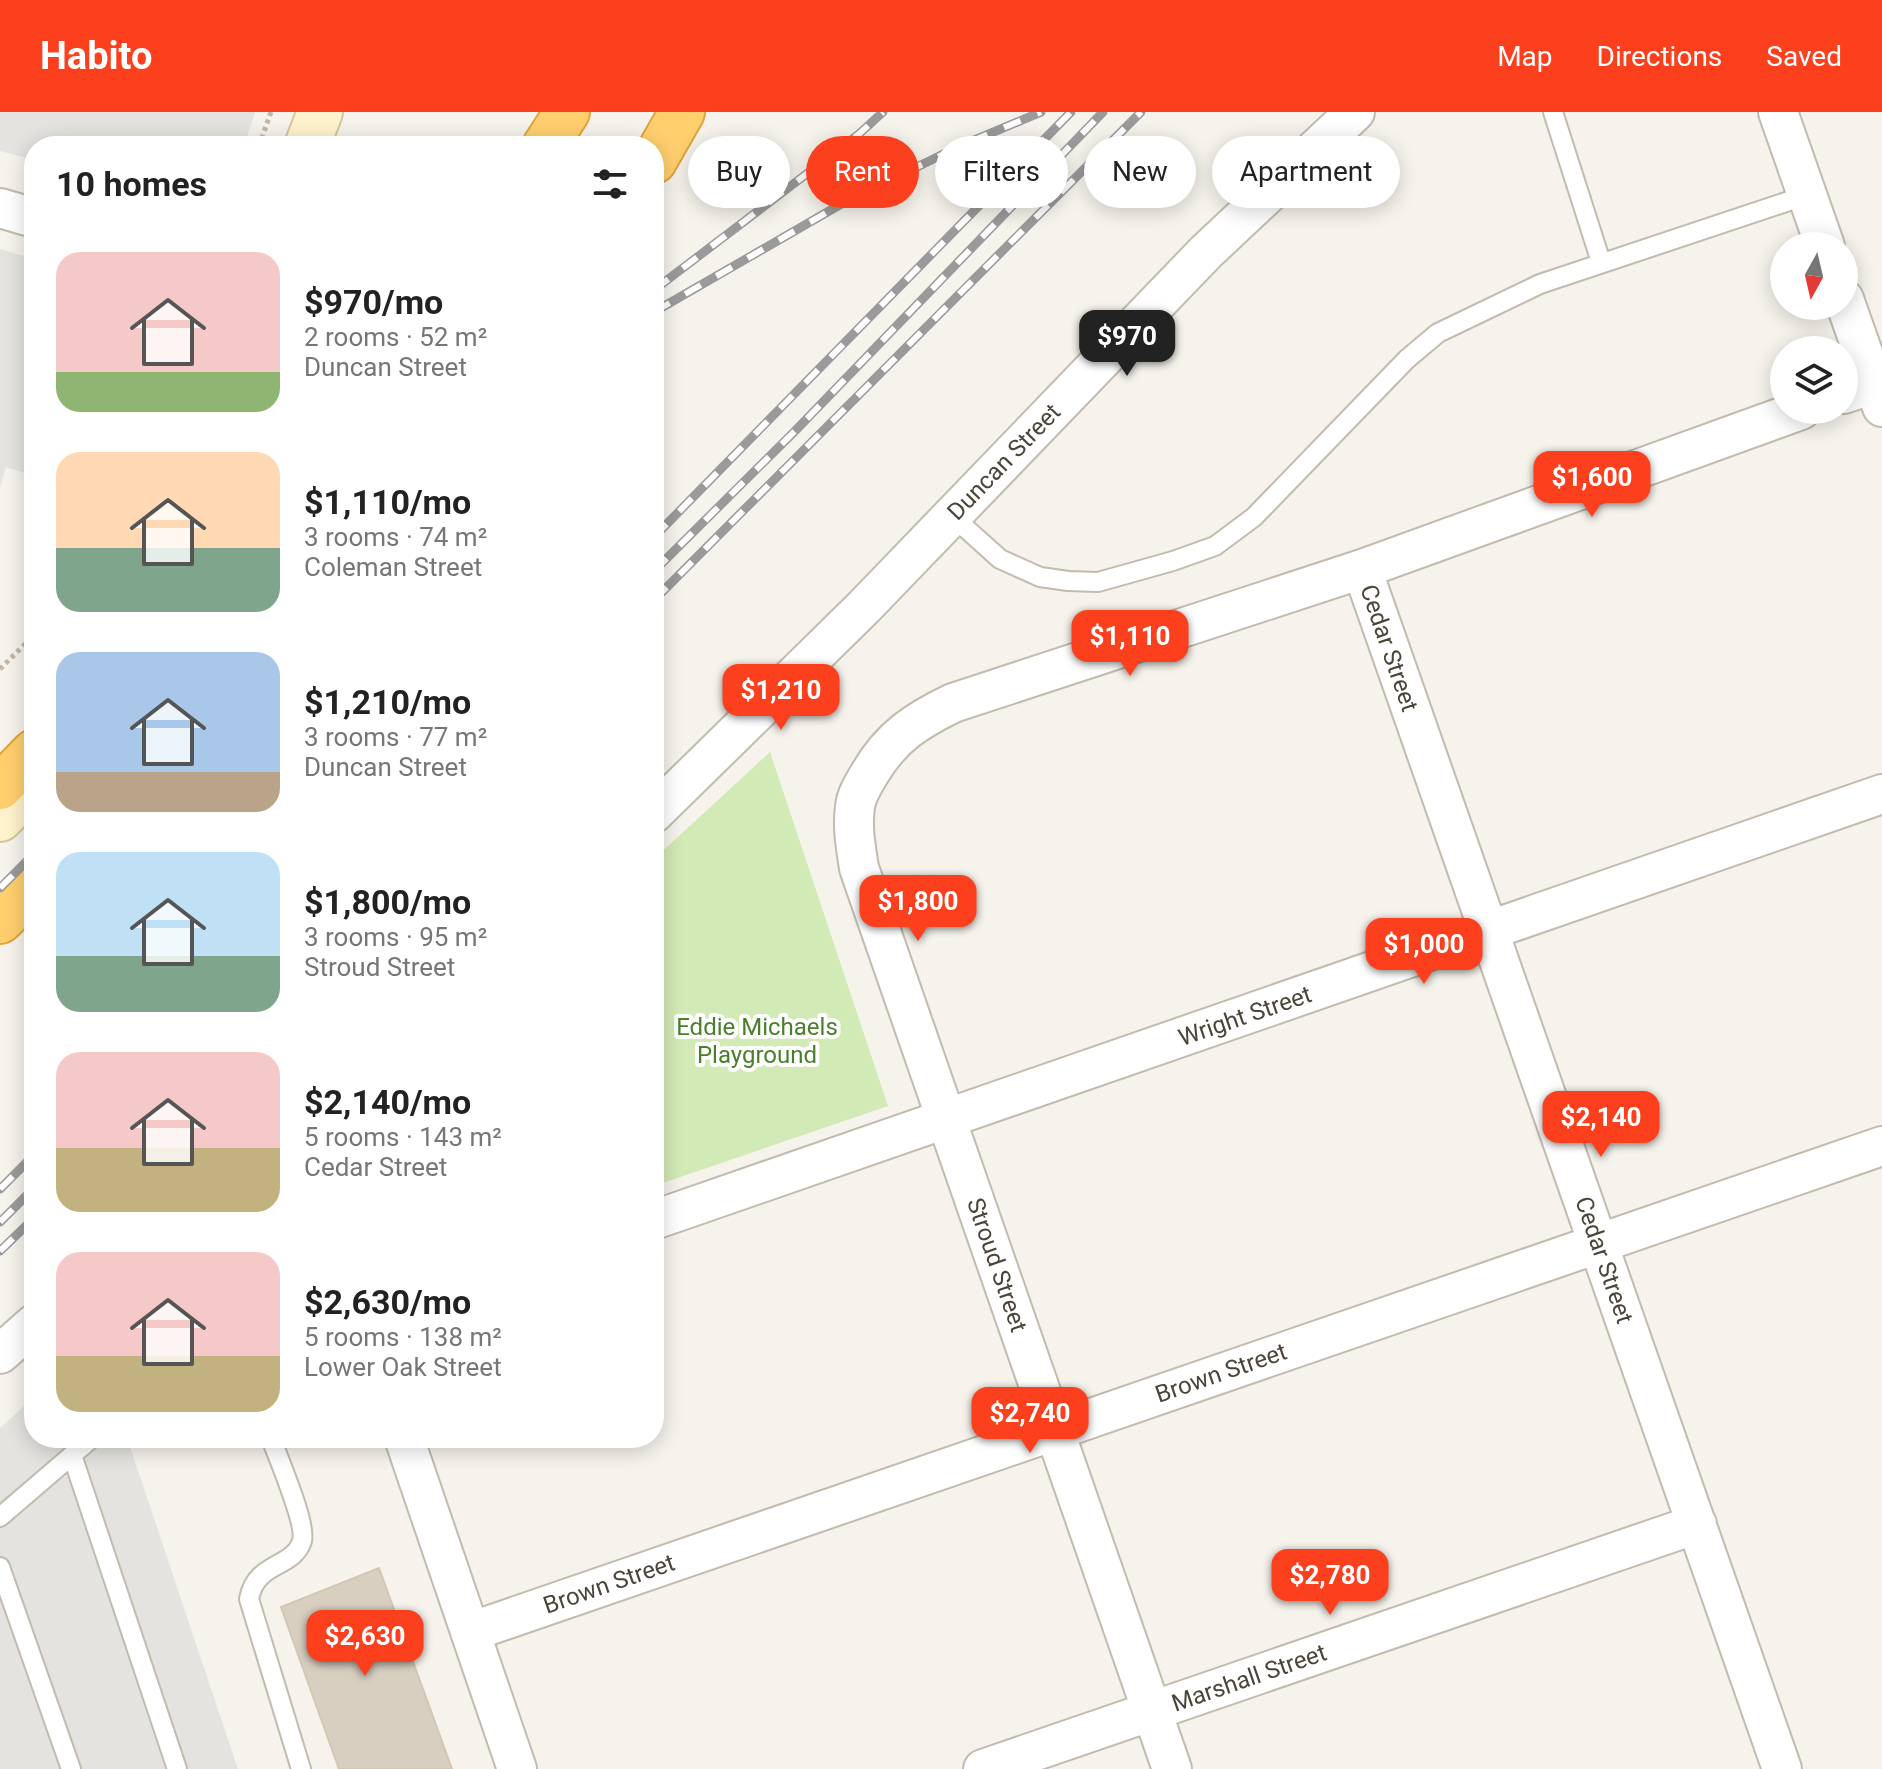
<!DOCTYPE html>
<html lang="en">
<head>
<meta charset="utf-8">
<style>
  body { margin:0; font-family:Roboto,sans-serif; background:#f6f6f6; color:#222; height:100vh; display:flex; flex-direction:column; font-size:30px; white-space:nowrap }
  * { box-sizing:border-box; margin:0 }
  p { font-size:26px; color:#767676 }
  .icon { flex:none; width:44px; height:44px; fill:none; stroke:currentColor; stroke-width:2; stroke-linecap:round; stroke-linejoin:round }
  .map { position:relative; flex:1; overflow:hidden }
  .drawer { position:absolute; left:24px; top:24px; width:640px; height:1312px; display:flex; flex-direction:column; background:#fff; border-radius:32px; box-shadow:0 4px 20px #0003 }
  .drawer>* { flex:none }
  .banner { position:absolute; left:688px; top:24px; width:760px; height:72px; display:flex; gap:16px }
  .needle { width:52px; rotate:188deg }
  .controls { position:absolute; left:1770px; top:120px; display:grid; gap:16px }
  .controls a { display:grid; place-items:center; width:88px; height:88px; border-radius:50%; background:#fff; box-shadow:0 4px 20px #0003; font-size:40px }
  .price { position:absolute; translate:-50% -68px; padding:0 18px; border-radius:16px; background:#fc3f1d; color:#fff; font-size:26px; line-height:52px; filter:drop-shadow(0 2px 4px #0008) }
  .price::after { content:''; position:absolute; left:50%; top:48px; width:24px; height:18px; margin-left:-12px; background:inherit; clip-path:polygon(0 0,100% 0,50% 100%) }
  .price.on { background:#222; color:#fff }
  ul { padding:0; list-style:none }
  li { display:flex; align-items:center; gap:24px; height:200px; padding:0 32px }
  li span { display:grid; place-items:center; flex:none; width:224px; height:160px; border-radius:24px; color:#555 }
  li>.icon { margin-inline-start:auto }
  span .icon { width:96px; height:96px; fill:#fffc; stroke-width:1 }
  li b { font-size:34px }
  h2 { display:flex; justify-content:space-between; align-items:center; height:96px; padding:0 32px; font-size:34px }
  .pill { padding:0 28px; border-radius:36px; background:#fff; box-shadow:0 4px 20px #0003; font-size:28px; line-height:72px }
  .pill.on { background:#fc3f1d; color:#fff }
  header { display:flex; align-items:center; gap:48px; box-sizing:border-box; height:112px; padding:0 40px; background:#fc3f1d; color:#fff }
  header strong { font-size:38px }
  nav { display:flex; gap:44px; margin-inline-start:auto; font-size:28px }
  .map>svg:first-child { display:block }
  .green { fill:#d2eab5 }
  .parking { fill:#e5e3e0 }
  .building { fill:#d8cfc1; stroke:#d3c7b4; stroke-width:2 }
  .lines { fill:none; stroke-linecap:round; stroke-linejoin:round }
  .lane-casing { stroke:#c2bbae; stroke-width:22 }
  .street-casing { stroke:#c2bbae; stroke-width:42 }
  .secondary-casing { stroke:#d6c79b; stroke-width:48 }
  .highway-casing { stroke:#e0a43c; stroke-width:48 }
  .path { stroke:#c4b79f; stroke-width:5; stroke-dasharray:4 4; stroke-linecap:butt }
  .lane { stroke:#fff; stroke-width:18 }
  .street { stroke:#fff; stroke-width:38 }
  .secondary { stroke:#fff3cd; stroke-width:44 }
  .highway { stroke:#ffcf6e; stroke-width:44 }
  .rail-casing { stroke:#9a9a9a; stroke-width:9 }
  .rail { stroke:#fff; stroke-width:6; stroke-dasharray:18; stroke-linecap:butt }
  .labels { text-anchor:middle; stroke-width:8; stroke-linejoin:round; paint-order:stroke }
  .street-label { font-size:24px; fill:#4b4439; stroke:#fff }
  .park-label { font-size:24px; fill:#4a7f2a; stroke:#fff }
</style>
</head>
<body>
<header>
<strong>Habito</strong>
<nav><a>Map</a><a>Directions</a><a>Saved</a></nav>
</header>
<div class="map">
<svg width="1882" height="1657" viewBox="0 0 1882 1657">
  <rect width="100%" height="100%" fill="#f6f3ec"/>
  <!-- green -->
  <path class="green" d="M770,640L888,994L654,1074V747Z"/>
  <!-- parking -->
  <path class="parking" d="M0,0H255L244,34H34V48L0,39Z
    M0,137L34,147V364L6,355L0,375Z
    M34,1285V1326H127L238,1657H0V1316Z"/>
  <!-- building -->
  <path class="building" d="M379,1456L452,1657H339L281,1495Z"/>
  <g class="lines">
    <defs>
      <path id="lane" d="M1553,0L1601,150
        M952,404L1000,447L1040,465L1068,469L1098,470L1173,449L1215,434L1254,405L1407,247L1438,221L1540,172L1807,83
        M271,1326C278,1346 307,1412 302,1429C293,1457 256,1449 249,1487L301,1657
        M72,1343L177,1657
        M0,1405L92,1326
        M0,1455L71,1657"/>
      <path id="street" d="M1778,0L1825,134
        M0,96L34,106
        M1844,187L1882,295
        M1844,282L1882,269
        M1362,457L1782,1657
        M654,701L864,495L1206,140L1355,0
        M654,1108L1882,682
        M0,1242L34,1212
        M404,1326L517,1657
        M470,1520L1882,1034
        M983,1657L1697,1412
        M1172,1657L859,756C856,736 852,716 855,695C856,683 864,671 870,661C891,625 916,609 953,591L1362,457L1801,298"/>
      <path id="secondary" d="M307,34L320,0
        M0,707L34,673"/>
      <path id="highway" d="M545,34L567,0
        M654,49L682,0
        M0,675L34,640
        M0,809L34,776"/>
    </defs>
    <!-- lane casing -->
    <use href="#lane" class="lane-casing"/>
    <!-- street casing -->
    <use href="#street" class="street-casing"/>
    <!-- secondary casing -->
    <use href="#secondary" class="secondary-casing"/>
    <!-- highway casing -->
    <use href="#highway" class="highway-casing"/>
    <!-- path -->
    <path class="path" d="M259,34L271,0
      M0,557L34,523"/>
    <!-- lane -->
    <use href="#lane" class="lane"/>
    <!-- street -->
    <use href="#street" class="street"/>
    <!-- secondary -->
    <use href="#secondary" class="secondary"/>
    <!-- highway -->
    <use href="#highway" class="highway"/>
    <defs>
      <path id="rail" d="M654,178L859,22L883,0
        M654,200L843,91L958,35L1041,0
        M654,425L1071,0
        M654,459L795,319L1103,0
        M654,488L1141,0
        M0,776L34,742
        M0,1077L34,1043
        M0,1110L34,1076
        M0,1139L34,1106"/>
    </defs>
    <!-- rail casing -->
    <use href="#rail" class="rail-casing"/>
    <!-- rail -->
    <use href="#rail" class="rail"/>
  </g>
  <g class="labels">
    <!-- street labels -->
    <g class="street-label">
      <text transform="translate(1004 350) rotate(-46)" y="8">Duncan Street</text>
      <text transform="translate(1389 536) rotate(71)" y="8">Cedar Street</text>
      <text transform="translate(1245 904) rotate(-19)" y="8">Wright Street</text>
      <text transform="translate(1604 1148) rotate(71)" y="8">Cedar Street</text>
      <text transform="translate(997 1153) rotate(71)" y="8">Stroud Street</text>
      <text transform="translate(1221 1261) rotate(-19)" y="8">Brown Street</text>
      <text transform="translate(609 1472) rotate(-19)" y="8">Brown Street</text>
      <text transform="translate(1249 1566) rotate(-19)" y="8">Marshall Street</text>
    </g>
    <!-- park labels -->
    <g class="park-label">
      <text x="757" y="923">Eddie Michaels<tspan x="757" dy="28">Playground</tspan></text>
    </g>
  </g>
</svg>
<div class="controls">
<a><svg class="needle" viewBox="-14 -14 28 28"><path d="M0-13l5 13h-10z" fill="#e53935"/><path d="M0 13l5-13h-10z" fill="#767676"/></svg></a>
<a><svg class="icon" aria-label="layers" viewBox="0 0 24 24"><path d="M12 4l9 5-9 5-9-5zM3 14l9 5 9-5"/></svg></a>
</div>
<b class="price on" style="left:1127px;top:266px">$970</b>
<b class="price" style="left:1592px;top:407px">$1,600</b>
<b class="price" style="left:1130px;top:566px">$1,110</b>
<b class="price" style="left:781px;top:620px">$1,210</b>
<b class="price" style="left:918px;top:831px">$1,800</b>
<b class="price" style="left:1424px;top:874px">$1,000</b>
<b class="price" style="left:1601px;top:1047px">$2,140</b>
<b class="price" style="left:1030px;top:1343px">$2,740</b>
<b class="price" style="left:1330px;top:1505px">$2,780</b>
<b class="price" style="left:365px;top:1566px">$2,630</b>
<div class="banner">
<a class="pill">Buy</a>
<a class="pill on">Rent</a>
<a class="pill">Filters</a>
<a class="pill">New</a>
<a class="pill">Apartment</a>
</div>
<section class="drawer">
<h2>10 homes<svg class="icon" aria-label="filters" viewBox="0 0 24 24"><path d="M4 7h16M4 17h16"/><circle cx="9" cy="7" r="2"/><circle cx="15" cy="17" r="2"/></svg></h2>
<ul>
<li><span style="background:linear-gradient(#f6c9c9 75%,#8fb573 0)"><svg class="icon" aria-label="home" viewBox="0 0 24 24"><path d="M3 11l9-7 9 7M6 9v11h12V9"/></svg></span><div><b>$970/mo</b><p>2 rooms · 52 m²</p><p>Duncan Street</p></div></li>
<li><span style="background:linear-gradient(#ffd9b3 60%,#7fa58c 0)"><svg class="icon" aria-label="home" viewBox="0 0 24 24"><path d="M3 11l9-7 9 7M6 9v11h12V9"/></svg></span><div><b>$1,110/mo</b><p>3 rooms · 74 m²</p><p>Coleman Street</p></div></li>
<li><span style="background:linear-gradient(#a9c7e8 75%,#b9a48a 0)"><svg class="icon" aria-label="home" viewBox="0 0 24 24"><path d="M3 11l9-7 9 7M6 9v11h12V9"/></svg></span><div><b>$1,210/mo</b><p>3 rooms · 77 m²</p><p>Duncan Street</p></div></li>
<li><span style="background:linear-gradient(#bfe0f5 65%,#7fa58c 0)"><svg class="icon" aria-label="home" viewBox="0 0 24 24"><path d="M3 11l9-7 9 7M6 9v11h12V9"/></svg></span><div><b>$1,800/mo</b><p>3 rooms · 95 m²</p><p>Stroud Street</p></div></li>
<li><span style="background:linear-gradient(#f6c9c9 60%,#c2b280 0)"><svg class="icon" aria-label="home" viewBox="0 0 24 24"><path d="M3 11l9-7 9 7M6 9v11h12V9"/></svg></span><div><b>$2,140/mo</b><p>5 rooms · 143 m²</p><p>Cedar Street</p></div></li>
<li><span style="background:linear-gradient(#f6c9c9 65%,#c2b280 0)"><svg class="icon" aria-label="home" viewBox="0 0 24 24"><path d="M3 11l9-7 9 7M6 9v11h12V9"/></svg></span><div><b>$2,630/mo</b><p>5 rooms · 138 m²</p><p>Lower Oak Street</p></div></li>
</ul>
</section>
</div>
</body>
</html>
